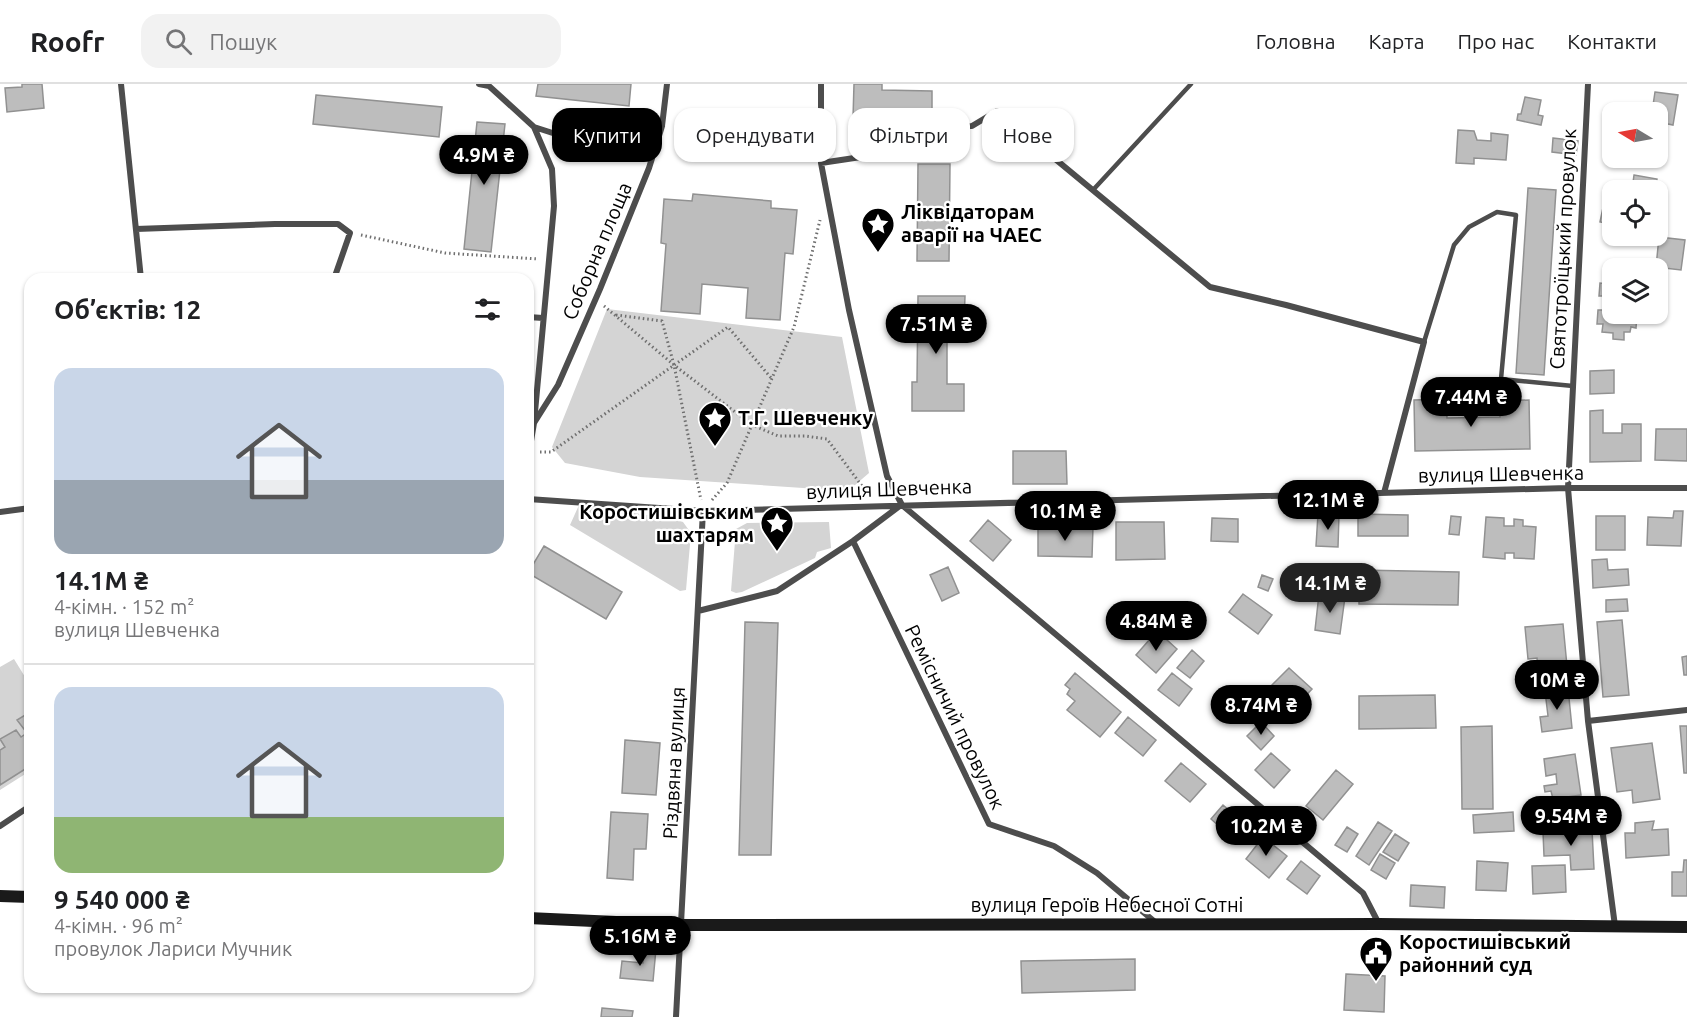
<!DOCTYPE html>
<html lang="uk">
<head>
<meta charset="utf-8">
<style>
  body { margin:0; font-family:Ubuntu,sans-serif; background:#f2f2f2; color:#202124; height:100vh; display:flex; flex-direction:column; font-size:22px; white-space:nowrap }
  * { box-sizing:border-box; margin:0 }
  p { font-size:20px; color:#757577 }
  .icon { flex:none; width:33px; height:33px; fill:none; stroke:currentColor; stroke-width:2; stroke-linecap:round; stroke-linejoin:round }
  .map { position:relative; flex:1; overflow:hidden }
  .sheet { position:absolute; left:24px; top:189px; width:510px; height:720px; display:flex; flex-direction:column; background:#fff; border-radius:18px; box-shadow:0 2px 4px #0004 }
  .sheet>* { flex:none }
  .banner { position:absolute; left:552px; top:24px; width:570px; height:54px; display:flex; gap:12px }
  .needle { width:39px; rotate:280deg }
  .controls { position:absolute; left:1602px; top:18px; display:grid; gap:12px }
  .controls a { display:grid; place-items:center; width:66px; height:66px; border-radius:12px; background:#fff; box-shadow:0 2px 4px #0004; font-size:30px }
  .price { position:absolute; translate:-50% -51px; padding:0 14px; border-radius:21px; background:#000; color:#fff; font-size:20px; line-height:39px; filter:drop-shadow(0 2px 3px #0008) }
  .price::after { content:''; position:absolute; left:50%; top:36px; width:18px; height:14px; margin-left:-9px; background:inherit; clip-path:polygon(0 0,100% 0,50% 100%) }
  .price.selected { background:#222; color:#fff }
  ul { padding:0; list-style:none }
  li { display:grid; align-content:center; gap:12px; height:318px; padding:0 30px }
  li+li { border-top:2px solid #e0e0e0 }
  li span { display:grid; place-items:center; height:186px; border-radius:18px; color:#555 }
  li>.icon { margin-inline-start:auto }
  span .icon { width:108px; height:108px; fill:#fffc; stroke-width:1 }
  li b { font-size:26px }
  h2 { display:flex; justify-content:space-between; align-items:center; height:72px; padding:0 30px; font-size:26px }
  .pill { padding:0 21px; border-radius:18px; background:#fff; box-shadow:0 2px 4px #0004; font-size:21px; line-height:54px }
  .pill.selected { background:#000; color:#fff }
  header { display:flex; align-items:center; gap:36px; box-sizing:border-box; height:84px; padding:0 30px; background:#fff; border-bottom:2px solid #e0e0e0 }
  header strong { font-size:28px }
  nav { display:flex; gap:33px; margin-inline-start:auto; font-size:21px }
  .search { width:420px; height:54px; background:#f2f2f2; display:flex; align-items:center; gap:15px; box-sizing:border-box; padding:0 21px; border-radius:18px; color:#757577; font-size:22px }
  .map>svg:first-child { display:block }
  .green { fill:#d4d4d4 }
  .building { fill:#bdbdbd; stroke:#919191; stroke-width:1.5 }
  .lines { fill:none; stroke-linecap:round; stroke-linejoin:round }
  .path { stroke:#6f6f6f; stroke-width:3; stroke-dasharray:1.5 3; stroke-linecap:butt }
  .lane { stroke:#4d4d4d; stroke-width:4.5 }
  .street { stroke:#4d4d4d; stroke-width:6 }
  .secondary { stroke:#1a1a1a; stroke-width:12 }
  .labels { text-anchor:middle; stroke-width:4.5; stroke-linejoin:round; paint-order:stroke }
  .poi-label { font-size:20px; font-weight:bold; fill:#000; stroke:#fff; text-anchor:start }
  .street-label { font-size:20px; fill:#000; stroke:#fff }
</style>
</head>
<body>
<header>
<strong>Roofr</strong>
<div class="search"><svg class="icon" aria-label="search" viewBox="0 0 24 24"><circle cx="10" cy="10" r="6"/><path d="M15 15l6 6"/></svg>Пошук</div>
<nav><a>Головна</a><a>Карта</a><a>Про нас</a><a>Контакти</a></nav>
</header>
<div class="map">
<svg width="1687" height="933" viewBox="0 0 1687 933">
  <rect width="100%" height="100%" fill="#fff"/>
  <!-- green -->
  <path class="green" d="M607,225L842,253L869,389L848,407L640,393L565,379L552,363Z
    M579,421L675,435L683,438L691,449L686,506L680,507L570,441Z
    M829,438L831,464L817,468L815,474L742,508L736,509L731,507L736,445L747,439Z
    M14,575L30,601V687L0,706V583Z"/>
  <!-- building -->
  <path class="building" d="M22,0H42L44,24L7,28L5,4L22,3Z
    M538,0H631L629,22L536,12Z
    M854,0H882V6L932,7V36L853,34Z
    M1655,8L1678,11L1673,41L1658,38V28H1652Z
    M316,11L442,23L439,53L313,40Z
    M1525,13L1541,16L1538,31L1543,32L1541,41L1517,36L1518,30H1521Z
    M477,38L505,40L491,168L464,165Z
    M1458,46L1474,47L1477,56L1491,57V49L1508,51L1506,76L1474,74V80L1456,79Z
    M1553,54L1578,57L1576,71L1552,68Z
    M918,80H950L949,177H917Z
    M1634,91L1657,95L1655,106H1632Z
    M1528,104L1556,106L1544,291L1516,289Z
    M693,110L771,117V124L797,126L793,170L785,169L780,236L746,234L748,204L702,200L700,230L661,227L666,160L661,159L664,115L692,117Z
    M1604,119L1612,121V140L1600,138Z
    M1629,152H1651L1649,159L1629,154Z
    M1659,153L1685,156L1681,186L1656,183Z
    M1609,195H1612V230H1637L1636,244L1631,243L1630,248H1624V256L1613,255V249L1602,248L1603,240H1597L1598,226H1604L1605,212H1599L1600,199L1609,200Z
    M918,212H965L964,239H947V300H964V327H912V298H917Z
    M1614,286V309L1590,310V287Z
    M1446,315L1447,334L1500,333V317L1529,316L1530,365L1415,367L1414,316Z
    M1603,326V349H1622V340H1641V377L1590,378V327Z
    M1656,345H1687V377L1655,376Z
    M1013,367H1066L1067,400H1013Z
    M1674,427H1683L1681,462L1647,461L1648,433L1673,434Z
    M1318,430L1339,431L1338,463L1316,462Z
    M1358,430L1408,431V452H1358Z
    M1451,432L1461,433L1459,451L1449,450Z
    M1596,432H1625V466H1596Z
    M1486,433L1504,434V442H1514V435L1523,436V442L1536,443L1534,475L1514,474V469H1505V475L1483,473Z
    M1212,434L1238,435V458L1211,457Z
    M988,436L1011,456L993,477L970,457Z
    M1116,438H1164L1165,475L1116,476Z
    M1038,443H1093L1092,473L1038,472Z
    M544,462L622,508L606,535L528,489Z
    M1607,475L1608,486L1628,485L1629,501L1593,504L1592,476Z
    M948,483L959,509L942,517L930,491Z
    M1359,486L1459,488L1458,521L1359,520Z
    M1262,491L1273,495L1268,507L1258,503Z
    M1243,510L1272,531L1258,550L1229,528Z
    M1319,510L1345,513L1340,550L1315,546Z
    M1627,515L1628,527L1606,528V516Z
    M1622,536L1629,611L1603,613L1597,538Z
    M745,538L778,539L771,771H739Z
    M1563,540L1567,582L1538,585L1537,574L1528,575L1525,543Z
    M1157,547L1177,565L1156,589L1136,571Z
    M1192,566L1204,577L1190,594L1177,584Z
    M1687,572V591H1684L1682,573Z
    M1289,584L1312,605L1295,623L1272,601Z
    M1075,589L1121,628L1100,653L1067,626L1075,617L1067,610L1070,605L1065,601Z
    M1172,589L1192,605L1179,622L1158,606Z
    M1568,604L1572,644L1542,648L1540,633L1548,632L1545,607Z
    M1435,611L1436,644L1359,645V612Z
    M30,628V653L17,636Z
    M1128,633L1156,656L1143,672L1115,649Z
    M1261,638L1274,652L1261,666L1247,652Z
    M1492,642L1493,725H1462L1461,643Z
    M1680,642H1687V689H1684Z
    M16,646L21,653L27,649L30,653V682L0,701V666L5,663L0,655Z
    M625,656L660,659L656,711L622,709Z
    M1652,659L1660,715L1633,719L1632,706L1617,708L1611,664Z
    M1271,669L1290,686L1274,704L1255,686Z
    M1575,670L1581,711L1553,715L1551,707L1545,708L1544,702L1557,700L1556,690L1546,692L1544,675Z
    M1181,679L1206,700L1190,718L1165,697Z
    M1336,686L1353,700L1323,736L1306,722Z
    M1223,721L1242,737L1230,752L1211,735Z
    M611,728L648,730L646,765H634L633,796L607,794Z
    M1513,728L1514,747L1474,749L1473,731Z
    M1654,737L1652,746L1668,745L1669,771L1626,774L1625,749H1635V739Z
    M1378,738L1392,747L1369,781L1356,772Z
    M1347,743L1358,750L1347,768L1335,761Z
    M1592,746L1594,785L1571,786L1570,771L1544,772L1543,748Z
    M1395,750L1409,759L1398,777L1383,768Z
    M1263,753L1287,772L1269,794L1246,775Z
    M1380,770L1395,779L1386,795L1371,786Z
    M1684,776H1687V812H1672V788H1683Z
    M1301,777L1320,792L1307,810L1287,795Z
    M1477,777L1508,779L1506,807L1476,806Z
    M1565,781L1566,808L1533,810L1532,782Z
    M1411,801L1445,803L1444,824L1410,822Z
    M644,864L656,865L653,897L620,894L622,877L643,879Z
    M1135,875V906L1022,909L1021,877Z
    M1346,890L1385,892L1384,928L1344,926Z
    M602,924L633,927L632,933H601Z"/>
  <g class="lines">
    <!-- path -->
    <path class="path" d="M361,151L445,169L538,175
      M604,222L674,281L752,341L778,352H805L827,355L862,402
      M616,231L662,237L674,281L701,416
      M540,368H551L728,243L772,295
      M712,416L727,399L794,243L820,136"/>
    <!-- lane -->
    <path class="lane" d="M1093,106L1191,0
      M1424,258L1454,161L1469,143L1497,128L1516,131L1501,295L1573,302"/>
    <!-- street -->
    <path class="street" d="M121,0L141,195
      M479,0L489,2L534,43L562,52L595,57L633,54L662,42
      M821,0V79L849,226L887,392L902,421L1363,809L1379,840
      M1588,0L1568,404L1588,637L1615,842
      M821,79L901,67L931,43L972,42L997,27L1210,203L1286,221L1424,258L1384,409
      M136,145L275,140H338L350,149L334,195
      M528,233L543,234
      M534,339L558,301L600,205L649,84L662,42L667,0
      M528,375L534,339L554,122L552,85L534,43
      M528,415L703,427L1568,404H1687
      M0,428L30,424
      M853,457L989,740L1054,762L1097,789L1155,838
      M698,527L777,507L853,457L901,421
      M1588,637L1687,626
      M0,742L30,722
      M676,933L703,427"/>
    <!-- secondary -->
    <path class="secondary" d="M0,812L30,813
      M528,834L682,841L1379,840L1687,843"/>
  </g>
  <!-- icons -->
  <defs>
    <symbol id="sight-pin" viewBox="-11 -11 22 30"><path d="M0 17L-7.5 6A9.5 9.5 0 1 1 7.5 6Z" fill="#000" stroke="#fff"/><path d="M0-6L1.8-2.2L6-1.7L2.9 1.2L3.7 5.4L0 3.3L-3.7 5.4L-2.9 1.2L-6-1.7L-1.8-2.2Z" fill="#fff"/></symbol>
    <symbol id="civic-pin" viewBox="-11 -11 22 30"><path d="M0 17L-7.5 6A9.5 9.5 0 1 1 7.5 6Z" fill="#000" stroke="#fff"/><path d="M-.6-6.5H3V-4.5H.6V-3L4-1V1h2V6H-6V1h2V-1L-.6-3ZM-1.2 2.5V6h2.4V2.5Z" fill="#fff"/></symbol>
  </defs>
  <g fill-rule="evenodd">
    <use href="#sight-pin" x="859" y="121" width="38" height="52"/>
    <use href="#sight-pin" x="696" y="315" width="38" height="52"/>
    <use href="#sight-pin" x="758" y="420" width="38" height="52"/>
    <use href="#civic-pin" x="1357" y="850" width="38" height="52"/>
  </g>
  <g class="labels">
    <!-- poi labels -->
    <g class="poi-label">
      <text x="901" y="135">Ліквідаторам<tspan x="901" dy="23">аварії на ЧАЕС</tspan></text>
      <text x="738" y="341">Т.Г. Шевченку</text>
      <text x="754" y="435" text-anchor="end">Коростишівським<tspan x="754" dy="23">шахтарям</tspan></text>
      <text x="1399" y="865">Коростишівський<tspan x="1399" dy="23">районний суд</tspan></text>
    </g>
    <!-- street labels -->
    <g class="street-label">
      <text transform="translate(1563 165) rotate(-87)" y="7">Святотроїцький провулок</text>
      <text transform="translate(597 167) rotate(-67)" y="7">Соборна площа</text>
      <text transform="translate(1501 390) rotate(-1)" y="7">вулиця Шевченка</text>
      <text transform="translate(889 405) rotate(-2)" y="7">вулиця Шевченка</text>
      <text transform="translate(955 633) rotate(64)" y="7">Ремісничий провулок</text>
      <text transform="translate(674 679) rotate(-87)" y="7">Різдвяна вулиця</text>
      <text x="1107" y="828">вулиця Героїв Небесної Сотні</text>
    </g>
  </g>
</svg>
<div class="controls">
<a><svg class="needle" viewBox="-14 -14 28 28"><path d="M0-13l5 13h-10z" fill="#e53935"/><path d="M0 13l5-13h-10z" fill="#757577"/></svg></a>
<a><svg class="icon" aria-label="locate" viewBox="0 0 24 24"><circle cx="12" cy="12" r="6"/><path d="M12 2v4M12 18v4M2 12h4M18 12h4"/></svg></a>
<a><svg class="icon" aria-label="layers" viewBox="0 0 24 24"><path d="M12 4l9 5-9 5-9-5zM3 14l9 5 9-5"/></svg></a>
</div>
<b class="price" style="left:484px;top:102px">4.9M ₴</b>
<b class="price" style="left:936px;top:271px">7.51M ₴</b>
<b class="price" style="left:1471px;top:344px">7.44M ₴</b>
<b class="price" style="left:1328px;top:447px">12.1M ₴</b>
<b class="price" style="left:1065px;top:458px">10.1M ₴</b>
<b class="price selected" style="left:1330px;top:530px">14.1M ₴</b>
<b class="price" style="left:1156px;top:568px">4.84M ₴</b>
<b class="price" style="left:1557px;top:627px">10M ₴</b>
<b class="price" style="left:1261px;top:652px">8.74M ₴</b>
<b class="price" style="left:1571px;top:763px">9.54M ₴</b>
<b class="price" style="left:1266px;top:773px">10.2M ₴</b>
<b class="price" style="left:640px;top:883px">5.16M ₴</b>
<div class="banner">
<a class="pill selected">Купити</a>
<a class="pill">Орендувати</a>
<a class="pill">Фільтри</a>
<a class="pill">Нове</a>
</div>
<section class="sheet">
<h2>Об’єктів: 12<svg class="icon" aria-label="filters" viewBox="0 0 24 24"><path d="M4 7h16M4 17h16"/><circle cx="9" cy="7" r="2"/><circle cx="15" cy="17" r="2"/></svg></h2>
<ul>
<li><span style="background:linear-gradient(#c9d6e8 60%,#9aa5b1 0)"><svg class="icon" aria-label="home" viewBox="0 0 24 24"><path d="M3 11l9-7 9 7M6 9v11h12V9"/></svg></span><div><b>14.1M ₴</b><p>4-кімн. · 152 m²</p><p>вулиця Шевченка</p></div></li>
<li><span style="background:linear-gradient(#c9d6e8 70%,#8fb573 0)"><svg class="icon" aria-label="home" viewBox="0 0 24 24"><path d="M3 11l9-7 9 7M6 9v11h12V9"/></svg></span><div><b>9 540 000 ₴</b><p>4-кімн. · 96 m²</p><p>провулок Лариси Мучник</p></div></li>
</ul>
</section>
</div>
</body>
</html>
